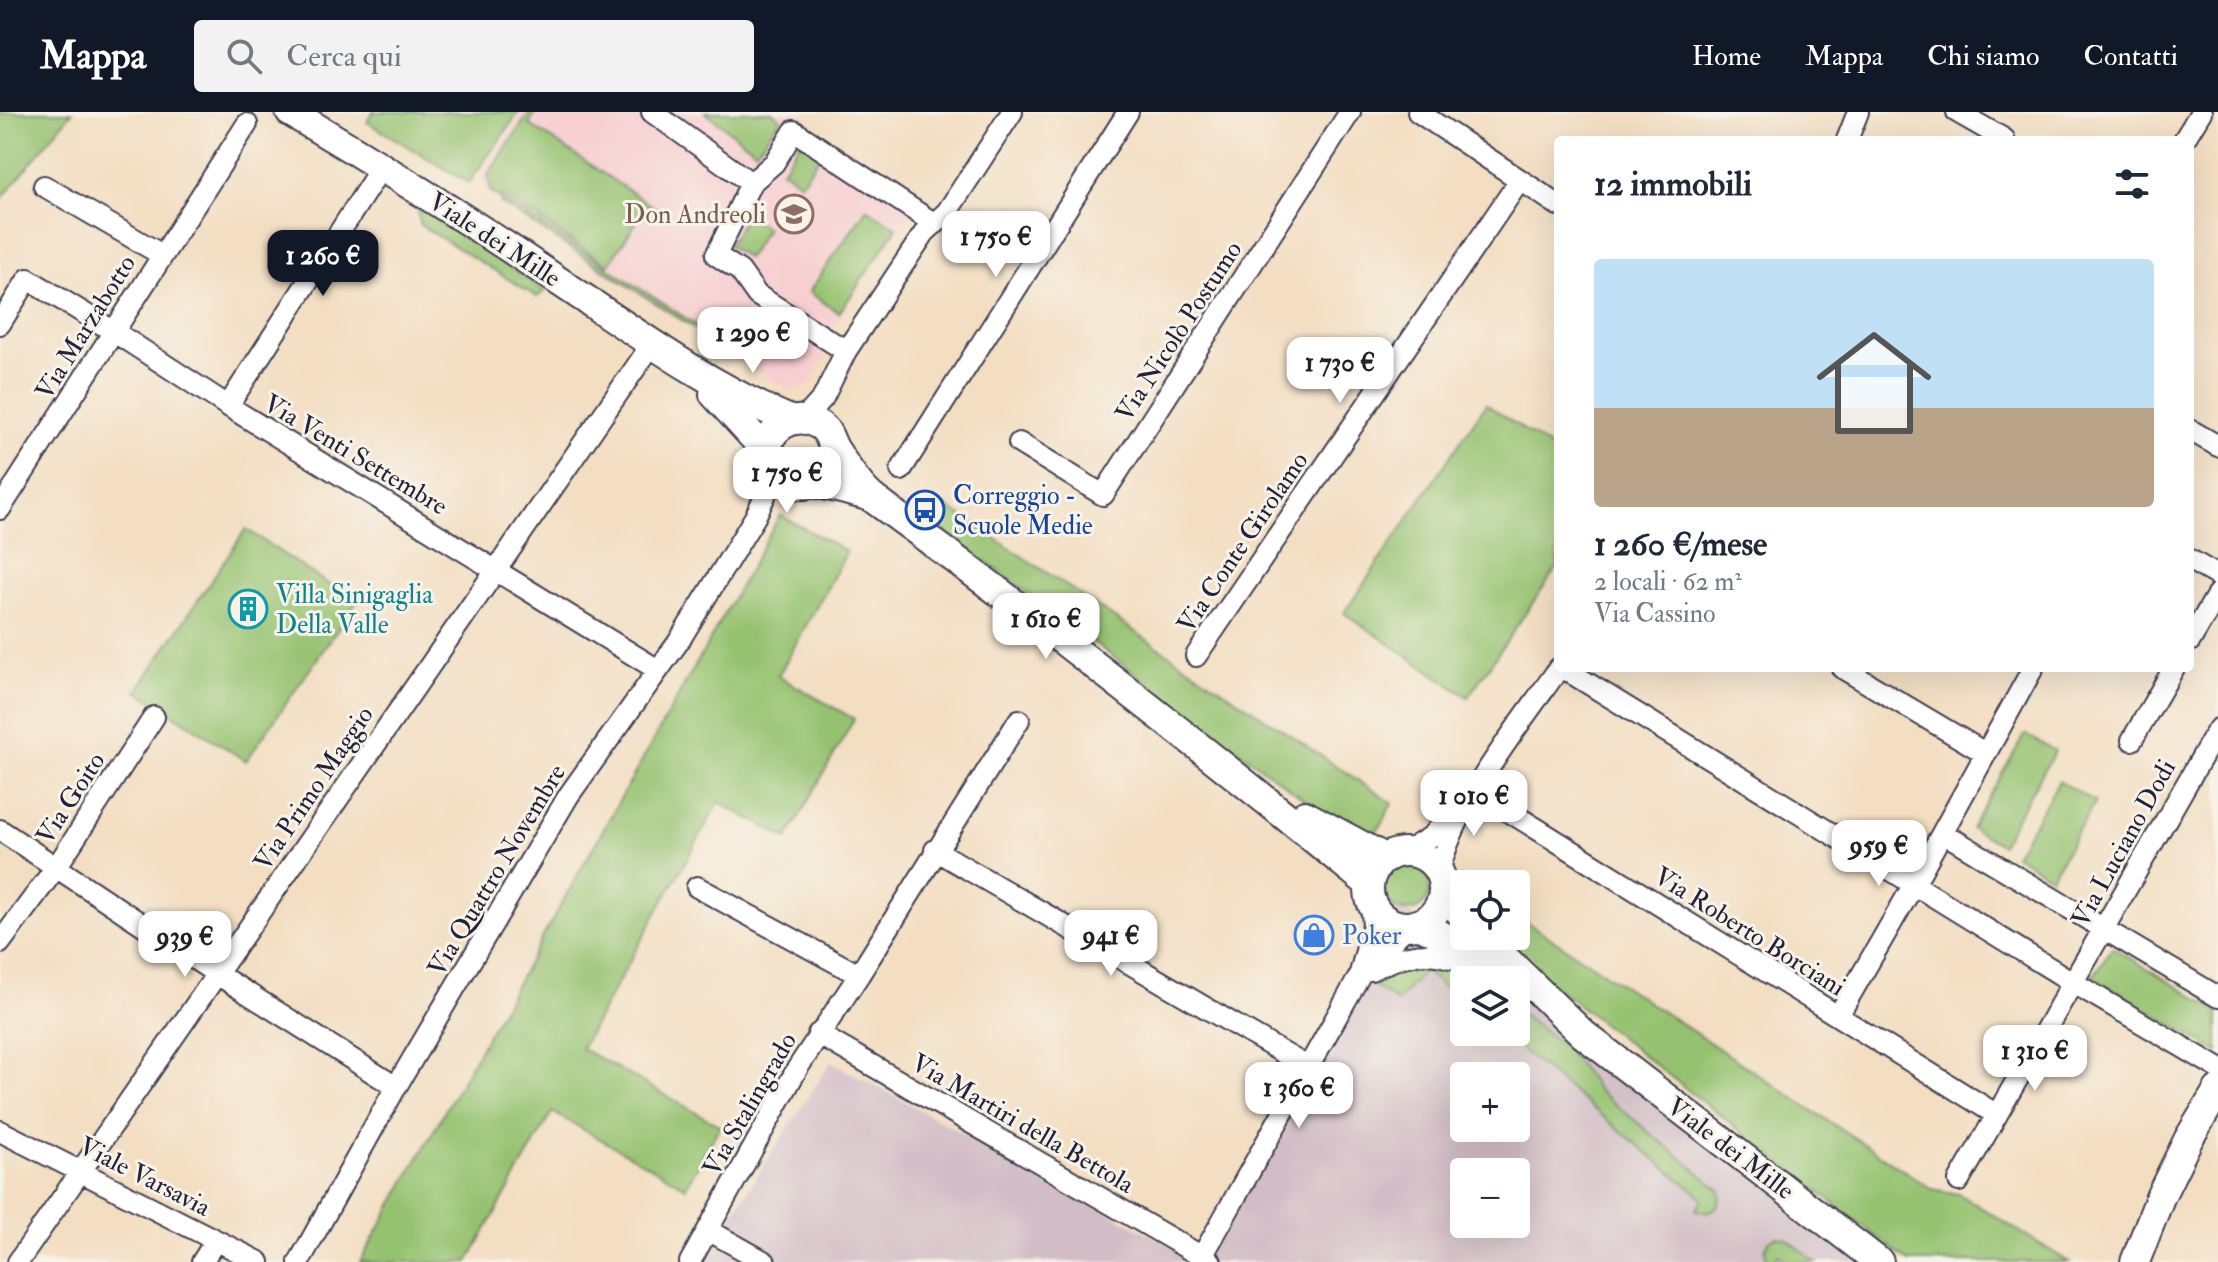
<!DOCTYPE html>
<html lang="it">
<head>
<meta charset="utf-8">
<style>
  body { margin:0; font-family:"IM FELL Double Pica",serif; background:#f2f2f3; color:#1f2937; height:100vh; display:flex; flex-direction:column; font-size:30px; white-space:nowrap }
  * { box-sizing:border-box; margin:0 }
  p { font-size:26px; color:#747a83 }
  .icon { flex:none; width:44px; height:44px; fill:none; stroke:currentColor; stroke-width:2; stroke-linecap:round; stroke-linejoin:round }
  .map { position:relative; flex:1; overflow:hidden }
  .details { position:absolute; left:1554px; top:24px; width:640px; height:536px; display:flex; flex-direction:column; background:#fff; border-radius:8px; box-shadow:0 8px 32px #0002 }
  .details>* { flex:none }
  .controls { position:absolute; left:1450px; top:758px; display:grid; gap:16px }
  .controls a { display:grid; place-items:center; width:80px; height:80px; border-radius:8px; background:#fff; box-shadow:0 8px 32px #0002; font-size:40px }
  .price { position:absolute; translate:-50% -68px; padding:0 18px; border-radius:16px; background:#fff; color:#222; font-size:26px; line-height:52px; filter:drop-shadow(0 2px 4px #0008) }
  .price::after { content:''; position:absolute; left:50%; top:48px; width:24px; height:18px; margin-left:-12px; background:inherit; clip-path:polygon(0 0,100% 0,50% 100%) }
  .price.active { background:#111827; color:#fff }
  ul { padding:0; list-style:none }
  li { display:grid; align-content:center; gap:16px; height:424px; padding:0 40px }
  li span { display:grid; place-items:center; height:248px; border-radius:8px; color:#555 }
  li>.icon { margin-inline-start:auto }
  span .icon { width:144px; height:144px; fill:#fffc; stroke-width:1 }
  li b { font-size:34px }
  h2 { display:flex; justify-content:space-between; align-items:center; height:96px; padding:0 40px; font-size:34px }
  header { display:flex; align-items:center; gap:48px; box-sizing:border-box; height:112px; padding:0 40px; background:#111827; color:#fff }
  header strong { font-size:38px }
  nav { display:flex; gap:44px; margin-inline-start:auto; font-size:28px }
  .search { width:560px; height:72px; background:#f2f2f3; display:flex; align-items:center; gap:20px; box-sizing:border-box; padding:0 28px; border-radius:8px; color:#747a83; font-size:30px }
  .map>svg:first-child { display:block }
  .built { fill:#f7cfd1 }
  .industrial { fill:#d2bdc6; fill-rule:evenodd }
  .green { fill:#95c26f; stroke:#5c7255; stroke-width:2 }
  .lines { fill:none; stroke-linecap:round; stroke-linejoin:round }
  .street-casing { stroke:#413e4f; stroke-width:24 }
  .secondary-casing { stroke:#413e4f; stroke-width:32 }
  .street { stroke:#fff; stroke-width:20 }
  .secondary { stroke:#fff; stroke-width:28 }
  .labels { text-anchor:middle; stroke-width:6; stroke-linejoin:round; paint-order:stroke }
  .education-label { font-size:26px; fill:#785e54; stroke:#f7f3e8; text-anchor:end }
  .street-label { font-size:26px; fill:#22223b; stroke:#f7f3e8 }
  .transit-label { font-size:26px; fill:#164399; stroke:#f7f3e8; text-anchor:start }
  .culture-label { font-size:26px; fill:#0d838f; stroke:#f7f3e8; text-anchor:start }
  .shop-label { font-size:26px; fill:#366cbe; stroke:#f7f3e8; text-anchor:start }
</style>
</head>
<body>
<header>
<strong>Mappa</strong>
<div class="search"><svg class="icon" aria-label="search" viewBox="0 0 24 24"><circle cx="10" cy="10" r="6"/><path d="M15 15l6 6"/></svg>Cerca qui</div>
<nav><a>Home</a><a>Mappa</a><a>Chi siamo</a><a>Contatti</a></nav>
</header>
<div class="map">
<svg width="2218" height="1150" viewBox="0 0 2218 1150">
  <rect width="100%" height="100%" fill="#f7f3e8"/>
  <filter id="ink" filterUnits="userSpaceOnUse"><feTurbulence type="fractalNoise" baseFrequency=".0125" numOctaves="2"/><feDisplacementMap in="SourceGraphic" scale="16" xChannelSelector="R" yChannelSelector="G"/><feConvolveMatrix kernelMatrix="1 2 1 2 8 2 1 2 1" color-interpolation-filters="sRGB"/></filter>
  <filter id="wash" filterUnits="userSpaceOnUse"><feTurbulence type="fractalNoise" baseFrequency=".006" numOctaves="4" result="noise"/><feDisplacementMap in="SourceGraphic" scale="32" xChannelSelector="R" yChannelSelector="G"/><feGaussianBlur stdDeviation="1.8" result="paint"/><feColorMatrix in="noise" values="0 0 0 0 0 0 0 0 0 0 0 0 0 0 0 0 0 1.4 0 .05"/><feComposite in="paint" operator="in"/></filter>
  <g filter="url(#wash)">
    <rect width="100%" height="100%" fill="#f3dec2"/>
    <!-- built -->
    <path class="built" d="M523,0H795L804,7L803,15L910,97L817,239L826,245L806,276H786L603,161L484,80L483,63Z"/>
    <!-- industrial -->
    <path class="industrial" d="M1394,790L1498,868H1464V920H1516V882L1872,1150H701L831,950L1195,1147ZM1464,964H1516V1016H1464ZM1464,1060H1516V1112H1464Z"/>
    <!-- green -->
    <path class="green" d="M0,0H72L0,89Z
      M373,0H519L469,71L367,10Z
      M530,0H536L529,12L658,98L651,108L642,102L608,153L503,83L500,86L491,80L488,63Z
      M705,0H772L781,7L756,39Z
      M801,29L821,42L801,71L782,58Z
      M502,87L735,238L733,241L500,91Z
      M417,93L545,179L537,185L420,113Z
      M867,96L897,116L839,201L809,180Z
      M747,103L767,116L747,146L728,133Z
      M1486,292L1558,341V454L1468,585L1344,501Z
      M945,393L1392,691L1380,715L1369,727L1329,706L931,409Z
      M780,403L847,440L778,564L854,607L787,727L719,690L581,936L720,1014L686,1075L552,1000L468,1150H360Z
      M246,417L356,491L246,649L137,579Z
      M2025,622L2055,639L2001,733L1971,716Z
      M2059,669L2095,690L2051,765L2015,743Z
      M1384 776a23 23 0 1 1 46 0a23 23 0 1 1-46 0Z
      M1516,803L1932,1077L1959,1082L2069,1150H1909L1513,842L1496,824H1516Z
      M2112,835L2218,899V940L2093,865Z
      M1415,850L1462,857L1476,868H1464V892L1424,859L1397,890L1373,873L1396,853Z
      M1516,898L1564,934L1599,979L1720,1078C1722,1095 1713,1103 1696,1098L1703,1086L1499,920H1516Z
      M1777,1125L1787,1127L1816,1150H1788L1778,1142L1771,1150H1767L1765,1137L1770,1128Z"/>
  </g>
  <g filter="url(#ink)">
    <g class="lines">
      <defs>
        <path id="street" d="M652,0L751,71L716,143L740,159L757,183L846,239
          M1418,0L1558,93
          M1957,0L2004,27
          M1847,28L1858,0
          M2184,28L2201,0
          M751,71L774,51L794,19L935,112
          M44,74L162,143
          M0,212L28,167L113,219L228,294L658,558
          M228,294L382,54
          M804,307L823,286L846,239L925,120L947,100L1012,0
          M2190,318L2218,334
          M1019,331L1103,383L1350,0
          M901,358L1128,0
          M0,397L247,12
          M2190,448L2218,464
          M2190,529L2218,481
          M1196,544L1520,68
          M1563,556L2074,871L2218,956
          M1842,556L1985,641
          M2132,628L2174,556
          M1476,679L1997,1003
          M0,718L217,862L396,975
          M1943,721L2218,885
          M935,738L1309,956
          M1406,740L1432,724L1453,701
          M1439,762C1451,697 1521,611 1559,556
          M697,775L859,863
          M0,831L57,754L154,605
          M1371,858C1417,836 1430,839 1477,854
          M1360,861L1373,813L1371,791
          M1838,904L1914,772L2033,556
          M818,922L1211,1150
          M0,1019L259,1150
          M1959,1069L2218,617
          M708,1118L765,1150
          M18,1150L652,232
          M202,1150L216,1128
          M299,1150L396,975L569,683L679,529L755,405L765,384L770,353
          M690,1150L797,957L859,863L1019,608
          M1199,1150L1360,863L1407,814"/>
        <path id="secondary" d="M290,0C381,54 470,109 557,168C634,219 705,272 790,308
          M714,282L767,340
          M871,385C853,380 836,375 818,372C811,371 807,373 800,373C784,373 769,360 768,343C765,317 794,299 817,312C828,317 829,326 834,336C844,352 860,377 875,388C1044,511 1208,640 1369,772
          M1305,703L1385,746
          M1369 777a37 37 0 1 1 74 0a37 37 0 1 1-74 0Z
          M1443,775L1464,806
          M1417,812C1449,824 1477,845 1504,866
          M1482,824L1583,922L1879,1150
          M2135,1150L2161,1083L2189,1026L2218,978"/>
      </defs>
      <!-- street casing -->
      <use href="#street" class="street-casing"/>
      <!-- secondary casing -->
      <use href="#secondary" class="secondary-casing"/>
      <!-- street -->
      <use href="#street" class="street"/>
      <!-- secondary -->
      <use href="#secondary" class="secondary"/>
    </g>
  </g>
  <!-- icons -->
  <defs>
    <symbol id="school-ring" viewBox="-11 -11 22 22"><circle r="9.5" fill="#f7f3e8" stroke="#8d6e63" stroke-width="1.5"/><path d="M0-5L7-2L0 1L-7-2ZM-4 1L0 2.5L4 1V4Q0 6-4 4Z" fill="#8d6e63"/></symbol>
    <symbol id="bus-ring" viewBox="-11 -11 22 22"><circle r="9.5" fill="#f7f3e8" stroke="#1a4fb4" stroke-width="1.5"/><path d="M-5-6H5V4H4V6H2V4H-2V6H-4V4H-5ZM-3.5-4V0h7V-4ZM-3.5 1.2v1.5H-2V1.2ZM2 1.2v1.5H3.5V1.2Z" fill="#1a4fb4"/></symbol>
    <symbol id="building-ring" viewBox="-11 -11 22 22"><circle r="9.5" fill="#f7f3e8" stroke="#0f9aa8" stroke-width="1.5"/><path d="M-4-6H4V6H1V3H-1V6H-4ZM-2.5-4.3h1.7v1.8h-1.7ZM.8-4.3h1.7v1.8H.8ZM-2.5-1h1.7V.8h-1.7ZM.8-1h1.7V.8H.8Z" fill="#0f9aa8"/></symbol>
    <symbol id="shop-ring" viewBox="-11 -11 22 22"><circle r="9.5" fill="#f7f3e8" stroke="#3f7fe0" stroke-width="1.5"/><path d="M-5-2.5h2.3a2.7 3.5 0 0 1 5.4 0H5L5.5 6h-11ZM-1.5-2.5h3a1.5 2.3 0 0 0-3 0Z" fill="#3f7fe0"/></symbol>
  </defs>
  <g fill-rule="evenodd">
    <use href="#school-ring" x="772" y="80" width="44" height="44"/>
    <use href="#bus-ring" x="903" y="376" width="44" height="44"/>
    <use href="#building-ring" x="226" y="475" width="44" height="44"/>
    <use href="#shop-ring" x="1292" y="801" width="44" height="44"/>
  </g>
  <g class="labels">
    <!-- education labels -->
    <g class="education-label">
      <text x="766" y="111">Don Andreoli</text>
    </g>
    <!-- street labels -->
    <g class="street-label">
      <text transform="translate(495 127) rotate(33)" y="9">Viale dei Mille</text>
      <text transform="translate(85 215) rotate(-58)" y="9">Via Marzabotto</text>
      <text transform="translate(1178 219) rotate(-57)" y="9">Via Nicolò Postumo</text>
      <text transform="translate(356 342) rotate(31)" y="9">Via Venti Settembre</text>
      <text transform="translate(1242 430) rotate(-56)" y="9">Via Conte Girolamo</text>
      <text transform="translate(313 676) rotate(-56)" y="9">Via Primo Maggio</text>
      <text transform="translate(70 686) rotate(-57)" y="9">Via Goito</text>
      <text transform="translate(2123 731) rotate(-61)" y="9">Via Luciano Dodi</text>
      <text transform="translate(496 758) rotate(-59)" y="9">Via Quattro Novembre</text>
      <text transform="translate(1750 819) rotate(32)" y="9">Via Roberto Borciani</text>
      <text transform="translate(749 992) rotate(-60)" y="9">Via Stalingrado</text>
      <text transform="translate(1023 1011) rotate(30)" y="9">Via Martiri della Bettola</text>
      <text transform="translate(1731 1036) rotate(37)" y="9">Viale dei Mille</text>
      <text transform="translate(145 1064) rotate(27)" y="9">Viale Varsavia</text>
    </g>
    <!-- transit labels -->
    <g class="transit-label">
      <text x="953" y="392">Correggio -<tspan x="953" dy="30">Scuole Medie</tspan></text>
    </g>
    <!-- culture labels -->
    <g class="culture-label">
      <text x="276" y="491">Villa Sinigaglia<tspan x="276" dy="30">Della Valle</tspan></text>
    </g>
    <!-- shop labels -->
    <g class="shop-label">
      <text x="1342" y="832">Poker</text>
    </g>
  </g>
</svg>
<div class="controls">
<a><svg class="icon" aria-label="locate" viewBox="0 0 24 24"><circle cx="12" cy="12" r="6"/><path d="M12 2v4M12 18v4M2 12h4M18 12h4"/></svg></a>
<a><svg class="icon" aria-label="layers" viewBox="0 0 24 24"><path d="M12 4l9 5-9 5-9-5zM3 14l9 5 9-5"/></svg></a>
<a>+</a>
<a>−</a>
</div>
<b class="price" style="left:996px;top:167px">1 750 €</b>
<b class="price active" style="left:323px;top:186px">1 260 €</b>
<b class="price" style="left:753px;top:263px">1 290 €</b>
<b class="price" style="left:1340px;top:293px">1 730 €</b>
<b class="price" style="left:787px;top:403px">1 750 €</b>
<b class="price" style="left:1046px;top:549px">1 610 €</b>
<b class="price" style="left:1474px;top:726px">1 010 €</b>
<b class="price" style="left:1879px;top:776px">959 €</b>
<b class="price" style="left:1111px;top:866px">941 €</b>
<b class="price" style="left:185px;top:867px">939 €</b>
<b class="price" style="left:2035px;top:981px">1 310 €</b>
<b class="price" style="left:1299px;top:1018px">1 360 €</b>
<section class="details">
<h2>12 immobili<svg class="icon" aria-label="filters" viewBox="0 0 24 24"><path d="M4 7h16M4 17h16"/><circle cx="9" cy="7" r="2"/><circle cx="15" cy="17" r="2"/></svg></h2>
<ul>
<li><span style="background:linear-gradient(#bfe0f5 60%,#b9a48a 0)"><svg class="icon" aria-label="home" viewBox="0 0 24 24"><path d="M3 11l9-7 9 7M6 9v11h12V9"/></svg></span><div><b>1 260 €/mese</b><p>2 locali · 62 m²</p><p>Via Cassino</p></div></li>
</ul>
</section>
</div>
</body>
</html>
